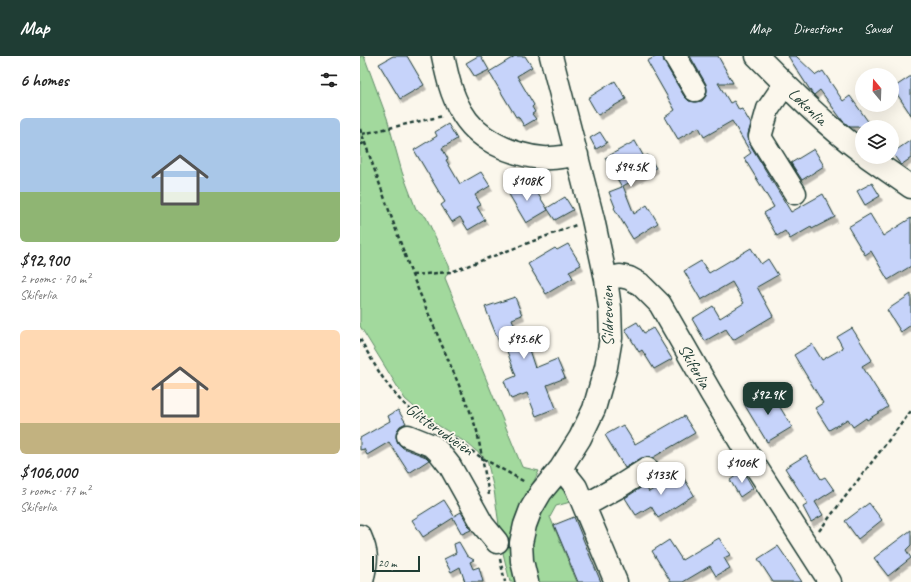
<!DOCTYPE html>
<html lang="en">
<head>
<meta charset="utf-8">
<style>
  body { margin:0; font-family:Caveat,sans-serif; background:#f6f6f6; color:#222; height:100vh; display:flex; flex-direction:column; font-size:15px; white-space:nowrap }
  * { box-sizing:border-box; margin:0 }
  p { font-size:13px; color:#767676 }
  .icon { flex:none; width:22px; height:22px; fill:none; stroke:currentColor; stroke-width:2; stroke-linecap:round; stroke-linejoin:round }
  .map { position:relative; flex:1; overflow:hidden }
  .panel { display:flex; flex-direction:column; background:#fff; width:360px }
  .panel>* { flex:none }
  .needle { width:26px; rotate:341deg }
  .controls { position:absolute; left:495px; top:12px; display:grid; gap:8px }
  .controls a { display:grid; place-items:center; width:44px; height:44px; border-radius:50%; background:#fff; box-shadow:0 4px 16px #0002; font-size:20px }
  .scale { position:absolute; left:12px; bottom:10px; width:48px; box-sizing:border-box; padding-left:4px; border:2px solid #1f3d34; border-top:0; font-size:11px; line-height:14px; white-space:nowrap; color:#1f3d34; -webkit-text-stroke:3px #fbf7ec; paint-order:stroke }
  .price { position:absolute; translate:-50% -34px; padding:0 9px; border-radius:8px; background:#fff; color:#222; font-size:13px; line-height:26px; filter:drop-shadow(0 1px 2px #0008) }
  .price::after { content:''; position:absolute; left:50%; top:24px; width:12px; height:9px; margin-left:-6px; background:inherit; clip-path:polygon(0 0,100% 0,50% 100%) }
  .price.on { background:#1f3d34; color:#fff }
  ul { padding:0; list-style:none }
  li { display:grid; align-content:center; gap:8px; height:212px; padding:0 20px }
  li span { display:grid; place-items:center; height:124px; border-radius:6px; color:#555 }
  li>.icon { margin-inline-start:auto }
  span .icon { width:72px; height:72px; fill:#fffc; stroke-width:1 }
  li b { font-size:17px }
  h2 { display:flex; justify-content:space-between; align-items:center; height:48px; padding:0 20px; font-size:17px }
  header { display:flex; align-items:center; gap:24px; box-sizing:border-box; height:56px; padding:0 20px; background:#1f3d34; color:#fff }
  header strong { font-size:19px }
  nav { display:flex; gap:22px; margin-inline-start:auto; font-size:14px }
  main { display:flex; flex:1; min-height:0 }
  .map>svg:first-child { display:block }
  .green { fill:#a2d99d; stroke:#608b68 }
  .building { fill:#c6d3fa; stroke:#1f3d34; filter:url(#shadow) }
  .lines { fill:none; stroke-linecap:round; stroke-linejoin:round }
  .minor-casing { stroke:#1f3d34; stroke-width:25 }
  .path { stroke:#1f3d34; stroke-width:2.5; stroke-dasharray:4 3; stroke-linecap:butt }
  .minor { stroke:#fbf7ec; stroke-width:22 }
  .labels { text-anchor:middle; stroke-width:3.5; stroke-linejoin:round; paint-order:stroke }
  .street-label { font-size:17px; fill:#1f3d34; stroke:#fbf7ec }
</style>
</head>
<body>
<header>
<strong>Map</strong>
<nav><a>Map</a><a>Directions</a><a>Saved</a></nav>
</header>
<main>
<section class="panel">
<h2>6 homes<svg class="icon" aria-label="filters" viewBox="0 0 24 24"><path d="M4 7h16M4 17h16"/><circle cx="9" cy="7" r="2"/><circle cx="15" cy="17" r="2"/></svg></h2>
<ul>
<li><span style="background:linear-gradient(#a9c7e8 60%,#8fb573 0)"><svg class="icon" aria-label="home" viewBox="0 0 24 24"><path d="M3 11l9-7 9 7M6 9v11h12V9"/></svg></span><div><b>$92,900</b><p>2 rooms · 70 m²</p><p>Skiferlia</p></div></li>
<li><span style="background:linear-gradient(#ffd9b3 75%,#c2b280 0)"><svg class="icon" aria-label="home" viewBox="0 0 24 24"><path d="M3 11l9-7 9 7M6 9v11h12V9"/></svg></span><div><b>$106,000</b><p>3 rooms · 77 m²</p><p>Skiferlia</p></div></li>
</ul>
</section>
<div class="map">
<svg width="551" height="526" viewBox="0 0 551 526">
  <defs>
    <filter id="shadow"><feDropShadow dx="2.5" dy="4.5" stdDeviation="0" flood-color="#0004"/></filter>
  </defs>
  <rect width="100%" height="100%" fill="#fbf7ec"/>
  <filter id="ink" filterUnits="userSpaceOnUse"><feTurbulence type="fractalNoise" baseFrequency=".025" numOctaves="2"/><feDisplacementMap in="SourceGraphic" scale="8" xChannelSelector="R" yChannelSelector="G"/><feConvolveMatrix kernelMatrix="1 2 1 2 8 2 1 2 1" color-interpolation-filters="sRGB"/></filter>
  <g filter="url(#ink)">
    <!-- green -->
    <path class="green" d="M0,0H4L27,62L42,116L56,153L66,161L90,212L85,222L162,411L179,415L166,441L158,526H150L143,497L134,434L127,404L108,388L68,363L45,343L0,270Z
      M197,432L208,433L214,445L196,450L190,461L217,526H176L170,495L177,460Z"/>
    <!-- building -->
    <path class="building" d="M33,0H47L64,29L40,43L19,8Z
      M118,0H121L129,14L115,21L106,7Z
      M155,0H165L172,11L157,20L174,49L172,51L175,56L172,58L176,63L164,70L158,60L156,61L129,16Z
      M297,0H303L304,6L324,40L329,45L335,46L342,45L346,40L347,34L346,28L330,0H358L373,27H358L370,47L374,45L379,54L382,53L391,68L388,78L389,87L431,156L463,138L475,161L452,173L451,171L430,183L425,175L417,180L404,157L414,151L384,102L391,97L372,65L344,81L339,71L318,83L305,61L315,54L287,5Z
      M428,0H436L456,19L463,15L483,45L490,40L512,71H490L482,64L460,34L454,39L452,37Z
      M551,20V59L533,32Z
      M255,25L266,43L238,59L228,42Z
      M88,68L97,83L82,92L88,103L86,104L100,128L121,116L130,130L115,139L121,149L117,151L125,164L108,174L100,161L92,166L81,149L85,146L54,94L77,80L75,76Z
      M240,76L247,87L236,93L230,82Z
      M551,84V102L541,109L532,97Z
      M275,85L284,101L288,99L296,112L263,130L274,158L287,149L298,167L273,183L254,152L255,151L249,136L262,131L245,102Z
      M454,93L464,110L442,124L431,107Z
      M163,125L171,138L176,135L188,154L166,167L147,135Z
      M512,127L520,140L505,149L497,135Z
      M205,141L213,154L195,164L187,152Z
      M510,158L523,180L551,162V210L528,224L511,195L505,199L488,171Z
      M208,188L221,209L209,215L213,222L186,238L168,208L195,192L197,194Z
      M391,192L401,208L408,203L418,219L397,231L413,260L373,284L366,273L345,285L332,263L353,250L360,262L384,247L372,226L341,244L324,215L341,205L349,217Z
      M551,238V269L541,276L527,254Z
      M155,241L162,259L152,263L161,287L166,285L175,312L197,303L205,322L187,329L196,352L176,360L167,337L151,343L144,325L156,320L143,284L139,286L125,251Z
      M277,266L284,277L293,272L312,303L294,313L282,294L279,296L265,273Z
      M492,272L512,304L502,310L528,351L507,364L506,362L493,371L488,363L469,374L455,352L463,347L434,299L452,288L462,304L483,292L477,281Z
      M409,333L432,371L407,386L384,348Z
      M38,354L46,367L40,370L37,375L36,381L38,387L43,392L66,401L69,404L49,417L29,386L7,399L4,393L0,394V382L30,365L28,360Z
      M324,360L335,377L292,402L286,401L281,402L265,412L245,379L263,369L275,388Z
      M446,399L461,423L465,421L474,434L455,446L463,459L451,466L443,451L448,448L425,412Z
      M383,415L393,432L380,441L370,424Z
      M320,416L334,439L298,462L291,450L276,459L265,442L285,429L289,436Z
      M84,444L94,460L101,456L111,474L102,478L93,462L63,481L52,464Z
      M509,447L522,464L498,483L485,465Z
      M214,461L230,500L241,526H218L194,469Z
      M551,474V489L546,494L551,502L528,520L514,502Z
      M359,482L370,499L364,502L370,512L356,520L350,510L323,526H311L292,495L309,484L322,504Z
      M99,486L107,500L114,504L110,506L113,513L119,511L123,526H105L100,511L91,516L84,503L96,497L94,488Z
      M418,490L431,509L442,526H413L398,503Z"/>
    <g class="lines">
      <defs>
        <path id="minor" d="M83,0C87,19 91,38 101,55C117,84 151,99 183,102C194,103 206,100 217,99
          M315,0L335,34
          M397,0C431,34 464,68 502,96
          M425,28L408,53L400,81L435,137
          M508,101L551,131
          M246,223L260,220L269,222L280,228L300,248L351,337L389,400L470,526
          M48,380L73,390L79,396L90,410L123,469L137,486
          M201,412L216,431L256,526
          M224,450L260,430L287,413
          M0,480C9,501 6,505 2,526
          M167,526L162,505L161,487L165,469L171,453L181,436L201,412L220,382L234,353L246,311L251,282L250,252L246,223L233,163L191,0"/>
      </defs>
      <!-- minor casing -->
      <use href="#minor" class="minor-casing"/>
      <!-- path -->
      <path class="path" d="M0,73L52,219L110,355L117,375L129,439
        M2,78L83,60
        M0,89L4,87
        M52,219L91,216L216,169
        M0,283C13,306 28,335 50,353C56,359 63,363 70,367
        M94,383L122,402L165,426
        M459,475L551,355
        M140,503L145,526"/>
      <!-- minor -->
      <use href="#minor" class="minor"/>
    </g>
  </g>
  <g class="labels">
    <!-- street labels -->
    <g class="street-label">
      <text transform="translate(448 50) rotate(43)" y="6">Løkenlia</text>
      <text transform="translate(247 260) rotate(-91)" y="6">Sildreveien</text>
      <text transform="translate(335 310) rotate(60)" y="6">Skiferlia</text>
      <text transform="translate(80 373) rotate(35)" y="6">Glitterudveien</text>
    </g>
  </g>
</svg>
<div class="controls">
<a><svg class="needle" viewBox="-14 -14 28 28"><path d="M0-13l5 13h-10z" fill="#e53935"/><path d="M0 13l5-13h-10z" fill="#767676"/></svg></a>
<a><svg class="icon" aria-label="layers" viewBox="0 0 24 24"><path d="M12 4l9 5-9 5-9-5zM3 14l9 5 9-5"/></svg></a>
</div>
<div class="scale">20 m</div>
<b class="price" style="left:271px;top:132px">$94.5K</b>
<b class="price" style="left:167px;top:146px">$108K</b>
<b class="price" style="left:164px;top:304px">$95.6K</b>
<b class="price on" style="left:408px;top:360px">$92.9K</b>
<b class="price" style="left:382px;top:428px">$106K</b>
<b class="price" style="left:301px;top:440px">$133K</b>
</div>
</main>
</body>
</html>
